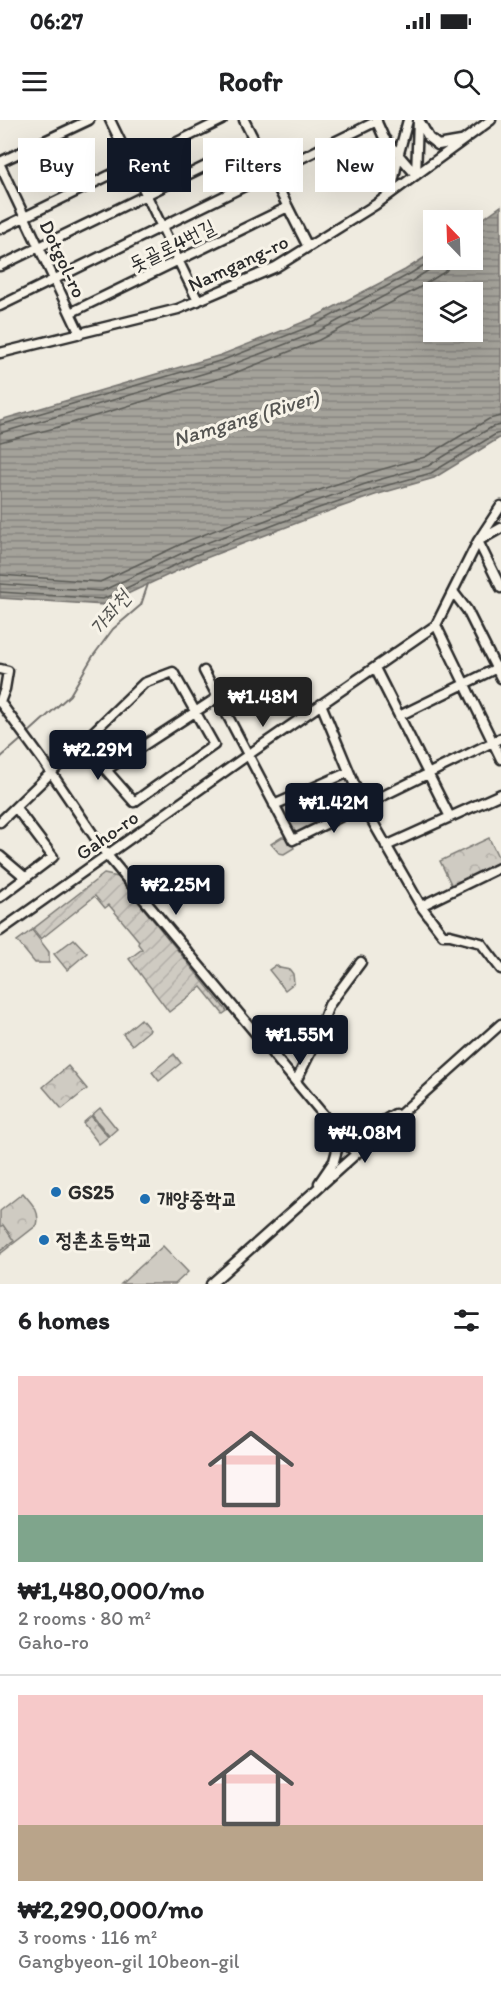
<!DOCTYPE html>
<html lang="en">
<head>
<meta charset="utf-8">
<style>
  body { margin:0; font-family:Itim,"Poor Story",sans-serif; background:#f6f6f6; color:#202124; height:100vh; display:flex; flex-direction:column; font-size:22px; white-space:nowrap }
  * { box-sizing:border-box; margin:0 }
  p { font-size:20px; color:#757577 }
  .icon { flex:none; width:33px; height:33px; fill:none; stroke:currentColor; stroke-width:2; stroke-linecap:round; stroke-linejoin:round }
  .map { position:relative; height:1164px; overflow:hidden }
  .sheet { display:flex; flex-direction:column; background:#fff; flex:1 }
  .sheet>* { flex:none }
  .banner { position:absolute; left:18px; top:18px; width:465px; height:54px; display:flex; gap:12px }
  .needle { width:39px; rotate:337deg }
  .buttons { position:absolute; left:423px; top:90px; display:grid; gap:12px }
  .buttons a { display:grid; place-items:center; width:60px; height:60px; border-radius:0px; background:#fff; box-shadow:0 6px 24px #0002; font-size:30px }
  .price { position:absolute; translate:-50% -51px; padding:0 14px; border-radius:6px; background:#111827; color:#fff; font-size:20px; line-height:39px; filter:drop-shadow(0 2px 3px #0008) }
  .price::after { content:''; position:absolute; left:50%; top:36px; width:18px; height:14px; margin-left:-9px; background:inherit; clip-path:polygon(0 0,100% 0,50% 100%) }
  .price.current { background:#222; color:#fff }
  ul { padding:0; list-style:none }
  li { display:grid; align-content:center; gap:12px; height:318px; padding:0 18px }
  li+li { border-top:2px solid #e0e0e0 }
  li span { display:grid; place-items:center; height:186px; border-radius:0px; color:#555 }
  li>.icon { margin-inline-start:auto }
  span .icon { width:108px; height:108px; fill:#fffc; stroke-width:1 }
  li b { font-size:26px }
  h2 { display:flex; justify-content:space-between; align-items:center; height:72px; padding:0 18px; font-size:26px }
  .pill { padding:0 21px; border-radius:0px; background:#fff; box-shadow:0 6px 24px #0002; font-size:21px; line-height:54px }
  .pill.current { background:#111827; color:#fff }
  .status { display:flex; justify-content:space-between; align-items:center; height:42px; padding:0 30px; background:#fff; direction:ltr }
  .status svg { height:16px; fill:currentColor }
  header { display:flex; justify-content:space-between; align-items:center; height:78px; padding:0 18px; background:#fff; font-size:27px; font-weight:700 }
  .map>svg:first-child { display:block }
  .forest { fill:url(#forest-crowns); stroke:#7d7b76; stroke-width:1.5 }
  .garden { fill:url(#garden-furrows); stroke:#7d7b76; stroke-width:1.5 }
  .pitch { fill:#cfcbc2; stroke:#7d7b76; stroke-width:1.5 }
  .water { fill:url(#water-rules); stroke:#74726e; stroke-width:1.5; fill-rule:evenodd }
  .lines { fill:none; stroke-linecap:round; stroke-linejoin:round }
  .shore { stroke:#5b5b57; stroke-width:1.5 }
  .stream { stroke:#74726e; stroke-width:2 }
  .minor-casing { stroke:#2b2b2b; stroke-width:13 }
  .minor { stroke:#f7f3e8; stroke-width:8 }
  .poi-dot { fill:#1f6fb2; stroke:#f7f3e8; stroke-width:2 }
  .labels { text-anchor:middle; stroke-width:6; stroke-linejoin:round; paint-order:stroke }
  .street-label { font-size:20px; fill:#2b2b2b; stroke:#f7f3e8 }
  .poi-label { font-size:20px; font-weight:bold; fill:#2b2b2b; stroke:#f7f3e8; text-anchor:start }
  .water-label { font-size:21px; font-style:italic; fill:#555552; stroke:#f7f3e8 }
</style>
</head>
<body>
<div class="status"><b>06:27</b><svg viewBox="0 0 49 12"><path d="M0 12V9h3v3zM5 12V6h3v6zM10 12V3h3v9zM15 12V0h3v12zM26 1h20v11H26zM47 4h2v5h-2z"/></svg></div>
<header><svg class="icon" aria-label="menu" viewBox="0 0 24 24"><path d="M4 6h16M4 12h16M4 18h16"/></svg>Roofr<svg class="icon" aria-label="search" viewBox="0 0 24 24"><circle cx="10" cy="10" r="6"/><path d="M15 15l6 6"/></svg></header>
<div class="map">
<svg width="501" height="1164" viewBox="0 0 501 1164">
  <defs>
    <pattern id="forest-crowns" width="20" height="18" patternUnits="userSpaceOnUse" patternTransform="scale(1.5)"><rect width="20" height="18" fill="#cfcbc2"/><path d="M2 6a3 3 0 1 1 6 0M12 15a3 3 0 1 1 6 0" fill="none" stroke="#b2aea7"/></pattern>
    <pattern id="garden-furrows" width="10" height="10" patternUnits="userSpaceOnUse" patternTransform="scale(1.5)"><rect width="10" height="10" fill="#cfcbc2"/><path d="M-1 1l2-2M0 10L10 0M9 11l2-2" fill="none" stroke="#b2aea7"/></pattern>
    <pattern id="water-rules" width="6" height="5" patternUnits="userSpaceOnUse" patternTransform="scale(1.5)"><rect width="6" height="5" fill="#a4a29a"/><path d="M0 2.5h6" fill="none" stroke="#86847e"/></pattern>
  </defs>
  <rect width="100%" height="100%" fill="#efebe0"/>
  <filter id="ink" filterUnits="userSpaceOnUse"><feTurbulence type="fractalNoise" baseFrequency=".0167" numOctaves="2"/><feDisplacementMap in="SourceGraphic" scale="12" xChannelSelector="R" yChannelSelector="G"/><feConvolveMatrix kernelMatrix="1 2 1 2 8 2 1 2 1" color-interpolation-filters="sRGB"/></filter>
  <g filter="url(#ink)">
    <!-- forest -->
    <path class="forest" d="M348,654L361,685L294,719L277,685Z
      M282,717H289L294,728L284,734L279,733L271,724Z
      M489,718L501,743L453,768L440,741Z
      M32,810L49,832V843H35L17,821Z
      M74,819L87,833L67,850L54,834Z
      M276,845L280,848L290,850L293,854L294,863L285,870L269,850Z
      M141,899L150,910L132,925L123,914Z
      M174,934L181,943L159,961L152,952Z
      M68,946L87,969L62,989L43,967Z
      M100,988L117,1009L109,1016L92,995Z
      M91,996L108,1017L99,1024L83,1003Z
      M23,1073C31,1083 41,1091 37,1105L0,1134V1091Z"/>
    <!-- garden -->
    <path class="garden" d="M104,754L118,757L227,891L223,894L201,867L169,892L129,839L142,829L138,824L139,821L109,785L105,788L95,776L41,819L33,809Z"/>
    <!-- pitch -->
    <path class="pitch" d="M3,1105L14,1121L0,1131V1107Z
      M163,1126L188,1152L175,1164H121Z"/>
    <!-- water -->
    <path class="water" d="M501,86V317L434,358L375,375L315,396L198,441L104,485L0,478V300L221,235L311,199L405,150L433,132L434,140H472L473,106ZM434,172H472V212H434Z"/>
    <g class="lines">
      <!-- shore -->
      <path class="shore" d="M0,305L223,240L314,205L408,155L434,139
        M0,313L226,247L317,212L412,161L444,140
        M0,322L55,308L227,256L319,220L417,169L446,151L454,140
        M0,455L100,462L190,420L308,374L369,353L425,337L489,299L501,296
        M0,464L102,471L193,428L311,383L371,362L428,346L492,307L501,305
        M0,472L103,479L196,435L313,390L374,369L431,353L496,314L501,313"/>
      <!-- stream -->
      <path class="stream" d="M27,614L70,575L93,536L113,509L141,485L148,464
        M0,638L23,618"/>
      <defs>
        <path id="minor" d="M110,0L198,181
          M244,0L308,127
          M376,0L384,18L416,55
          M419,0L429,18L438,25L461,21
          M0,42L89,0
          M0,45L80,214
          M416,55L418,0
          M391,73L399,33L408,0
          M0,109L222,0
          M0,146L255,22
          M0,186L377,1
          M70,193L288,87
          M0,233L178,189L276,147L375,85L491,0
          M501,408L478,421L501,468
          M454,473L467,490L501,558
          M436,505L501,639
          M375,548L450,697
          M0,549L8,551L5,569L0,582
          M204,551L293,720L501,618
          M0,582L44,642L107,735L356,1034
          M321,584L363,685L421,786L443,815H450L481,823L501,849
          M399,596L501,546
          M106,650L218,577
          M274,685L349,652
          M0,702L144,563L173,552L214,625L134,682L106,650L85,621
          M386,726L501,674
          M0,736L26,758
          M0,777L53,737L16,688
          M421,786L501,747
          M0,811L248,635L436,505L478,421L501,386
          M296,961L314,925L329,885L361,842
          M319,1063L334,1041L341,1015C360,1018 379,1003 395,994
          M211,1164L501,904"/>
      </defs>
      <!-- minor casing -->
      <use href="#minor" class="minor-casing"/>
      <!-- minor -->
      <use href="#minor" class="minor"/>
    </g>
  </g>
  <!-- markers -->
  <g class="poi-dot">
    <circle cx="56" cy="1072" r="6"/>
    <circle cx="145" cy="1079" r="6"/>
    <circle cx="44" cy="1120" r="6"/>
  </g>
  <g class="labels">
    <!-- street labels -->
    <g class="street-label">
      <text transform="translate(172 125) rotate(-26)" y="7">돗골로4번길</text>
      <text transform="translate(63 139) rotate(65)" y="7">Dotgol-ro</text>
      <text transform="translate(238 143) rotate(-25)" y="7">Namgang-ro</text>
      <text transform="translate(107 715) rotate(-35)" y="7">Gaho-ro</text>
    </g>
    <!-- poi labels -->
    <g class="poi-label">
      <text x="68" y="1079">GS25</text>
      <text x="157" y="1086">개양중학교</text>
      <text x="56" y="1127">정촌초등학교</text>
    </g>
    <!-- water labels -->
    <g class="water-label">
      <text transform="translate(246 298) rotate(-17)" y="7">Namgang (River)</text>
      <text transform="translate(110 493) rotate(-51)" y="7">가좌천</text>
    </g>
  </g>
</svg>
<div class="buttons">
<a><svg class="needle" viewBox="-14 -14 28 28"><path d="M0-13l5 13h-10z" fill="#e53935"/><path d="M0 13l5-13h-10z" fill="#757577"/></svg></a>
<a><svg class="icon" aria-label="layers" viewBox="0 0 24 24"><path d="M12 4l9 5-9 5-9-5zM3 14l9 5 9-5"/></svg></a>
</div>
<b class="price current" style="left:263px;top:608px">₩1.48M</b>
<b class="price" style="left:98px;top:661px">₩2.29M</b>
<b class="price" style="left:334px;top:714px">₩1.42M</b>
<b class="price" style="left:176px;top:796px">₩2.25M</b>
<b class="price" style="left:300px;top:946px">₩1.55M</b>
<b class="price" style="left:365px;top:1044px">₩4.08M</b>
<div class="banner">
<a class="pill">Buy</a>
<a class="pill current">Rent</a>
<a class="pill">Filters</a>
<a class="pill">New</a>
</div>
</div>
<section class="sheet">
<h2>6 homes<svg class="icon" aria-label="filters" viewBox="0 0 24 24"><path d="M4 7h16M4 17h16"/><circle cx="9" cy="7" r="2"/><circle cx="15" cy="17" r="2"/></svg></h2>
<ul>
<li><span style="background:linear-gradient(#f6c9c9 75%,#7fa58c 0)"><svg class="icon" aria-label="home" viewBox="0 0 24 24"><path d="M3 11l9-7 9 7M6 9v11h12V9"/></svg></span><div><b>₩1,480,000/mo</b><p>2 rooms · 80 m²</p><p>Gaho-ro</p></div></li>
<li><span style="background:linear-gradient(#f6c9c9 70%,#b9a48a 0)"><svg class="icon" aria-label="home" viewBox="0 0 24 24"><path d="M3 11l9-7 9 7M6 9v11h12V9"/></svg></span><div><b>₩2,290,000/mo</b><p>3 rooms · 116 m²</p><p>Gangbyeon-gil 10beon-gil</p></div></li>
</ul>
</section>
</body>
</html>
